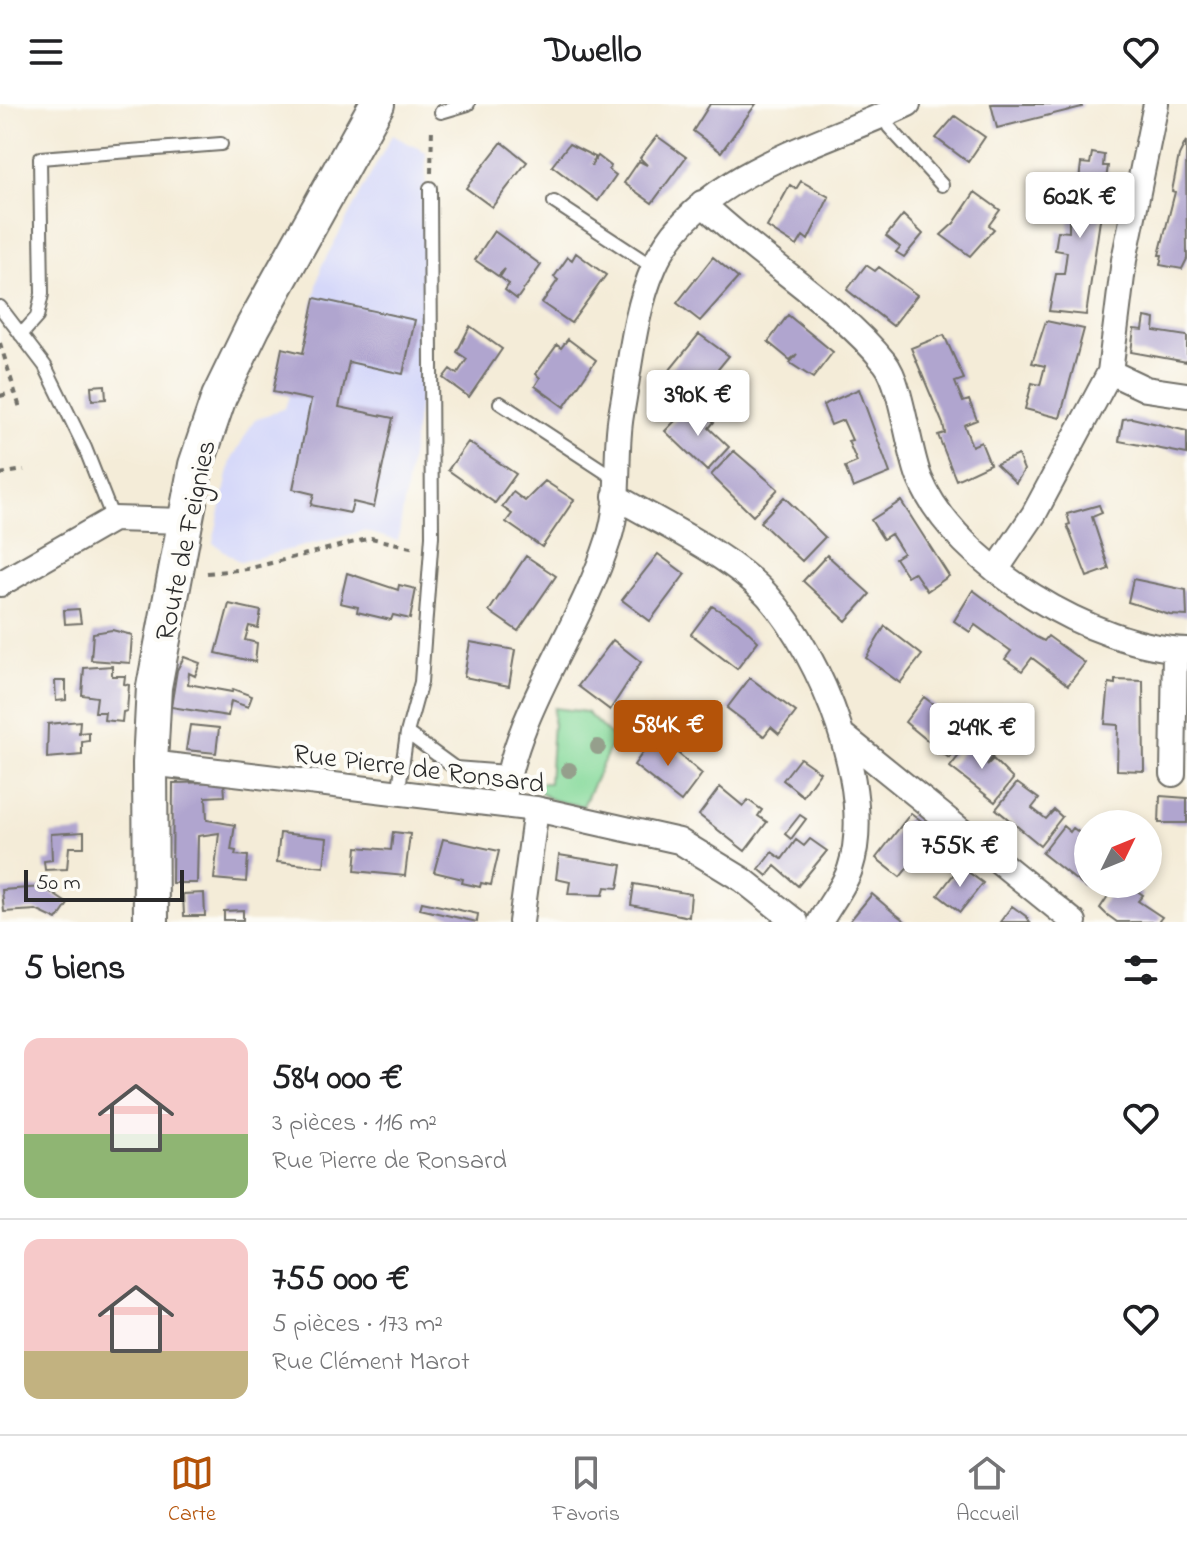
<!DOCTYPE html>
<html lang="fr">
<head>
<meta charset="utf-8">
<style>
  body { margin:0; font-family:"Indie Flower",sans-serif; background:#f2f2f2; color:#202124; height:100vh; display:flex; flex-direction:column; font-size:30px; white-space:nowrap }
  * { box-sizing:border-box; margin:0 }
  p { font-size:26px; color:#757577 }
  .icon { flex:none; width:44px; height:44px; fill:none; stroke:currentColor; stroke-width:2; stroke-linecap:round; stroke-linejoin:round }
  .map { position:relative; height:818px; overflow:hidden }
  .drawer { display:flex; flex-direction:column; background:#fff; flex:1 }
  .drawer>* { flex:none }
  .needle { width:52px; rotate:47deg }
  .buttons { position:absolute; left:1074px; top:706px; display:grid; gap:16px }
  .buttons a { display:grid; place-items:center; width:88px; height:88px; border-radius:50%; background:#fff; box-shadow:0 4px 12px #0003; font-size:40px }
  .scale { position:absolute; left:24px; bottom:20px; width:160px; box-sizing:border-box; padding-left:8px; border:4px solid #2b2b2b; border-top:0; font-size:22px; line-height:28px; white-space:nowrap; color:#2b2b2b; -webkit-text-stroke:6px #fdfcf7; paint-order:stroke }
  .price { position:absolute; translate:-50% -68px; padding:0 18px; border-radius:8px; background:#fff; color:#222; font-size:26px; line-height:52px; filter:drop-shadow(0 2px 4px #0008) }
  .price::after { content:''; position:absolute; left:50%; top:48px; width:24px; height:18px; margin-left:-12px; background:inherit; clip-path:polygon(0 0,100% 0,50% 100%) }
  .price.current { background:#b45309; color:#fff }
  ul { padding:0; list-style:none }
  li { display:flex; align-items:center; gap:24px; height:200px; padding:0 24px }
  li+li { border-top:2px solid #e0e0e0 }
  li span { display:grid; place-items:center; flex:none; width:224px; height:160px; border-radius:16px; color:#555 }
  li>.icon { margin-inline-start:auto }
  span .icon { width:96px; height:96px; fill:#fffc; stroke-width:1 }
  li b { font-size:34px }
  h2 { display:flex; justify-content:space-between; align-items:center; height:96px; padding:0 24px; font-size:34px }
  header { display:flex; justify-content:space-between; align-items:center; height:104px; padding:0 24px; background:#fff; font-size:36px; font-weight:700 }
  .dock { display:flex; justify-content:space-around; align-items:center; height:112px; border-top:2px solid #e0e0e0; background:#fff; font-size:22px; color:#757577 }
  .dock a { display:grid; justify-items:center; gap:4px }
  .dock .current { color:#b45309 }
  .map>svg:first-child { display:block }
  .built { fill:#d5d8f9 }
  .green { fill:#88da9c; stroke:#5a8264; stroke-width:2 }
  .building { fill:#b0a5cf }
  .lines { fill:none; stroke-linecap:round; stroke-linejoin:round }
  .lane-casing { stroke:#716f68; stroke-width:16 }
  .street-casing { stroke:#716f68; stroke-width:28 }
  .secondary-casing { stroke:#716f68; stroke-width:38 }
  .path { stroke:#716f68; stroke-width:4; stroke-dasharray:6 6; stroke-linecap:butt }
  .lane { stroke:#fff; stroke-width:12 }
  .street { stroke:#fff; stroke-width:24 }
  .secondary { stroke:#fff; stroke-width:34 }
  .tree { fill:#959f8c }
  .labels { text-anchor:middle; stroke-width:8; stroke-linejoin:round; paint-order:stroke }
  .street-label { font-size:28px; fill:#2b2b2b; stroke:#fdfcf7 }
</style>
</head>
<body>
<header><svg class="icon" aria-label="menu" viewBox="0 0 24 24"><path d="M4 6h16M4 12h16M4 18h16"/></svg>Dwello<svg class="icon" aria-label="heart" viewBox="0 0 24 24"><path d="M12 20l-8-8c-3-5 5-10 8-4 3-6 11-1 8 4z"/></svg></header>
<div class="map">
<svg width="1187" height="818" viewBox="0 0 1187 818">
  <rect width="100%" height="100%" fill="#fdfcf7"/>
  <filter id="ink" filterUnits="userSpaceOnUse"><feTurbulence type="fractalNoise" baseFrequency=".0125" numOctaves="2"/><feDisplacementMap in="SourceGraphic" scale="16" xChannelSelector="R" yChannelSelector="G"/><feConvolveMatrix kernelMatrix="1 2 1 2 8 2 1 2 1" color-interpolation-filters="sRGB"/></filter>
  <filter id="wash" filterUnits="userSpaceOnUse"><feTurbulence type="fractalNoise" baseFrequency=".006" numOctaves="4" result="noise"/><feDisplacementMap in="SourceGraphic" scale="32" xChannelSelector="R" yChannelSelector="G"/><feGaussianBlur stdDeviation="1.8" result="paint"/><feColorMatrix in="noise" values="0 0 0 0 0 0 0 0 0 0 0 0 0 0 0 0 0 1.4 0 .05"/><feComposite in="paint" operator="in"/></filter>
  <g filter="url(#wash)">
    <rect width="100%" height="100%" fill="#f4ecd8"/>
    <!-- built -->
    <path class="built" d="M392,31L426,48L424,269L398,437L364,427L240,458L213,439L231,357L254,316L285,304L289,292L273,288L282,244L303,248L321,163Z"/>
    <!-- green -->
    <path class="green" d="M554,604L586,608L614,635L583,702C565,698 542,699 536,679H549Z"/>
    <g id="blocks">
      <!-- building -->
      <path class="building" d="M710,0H756L721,48L693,27Z
        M991,0H1082V3L997,24Z
        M955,12L985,33L968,58L936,34Z
        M657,32L686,53L652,99L624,79L639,57L647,61L640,54Z
        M1186,37L1187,155L1182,165L1160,161L1162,151H1159L1175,88L1172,87L1179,51Z
        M502,38L527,58L492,103L466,84Z
        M569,40L595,53L591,62L598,52L611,62L609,66L616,71L598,97L552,62Z
        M1092,49L1104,51L1103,62H1108L1086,211L1049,207L1056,170H1064L1067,148L1055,146L1058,127L1069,128V84L1078,86L1081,59L1090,60Z
        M801,77L829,93L808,136L803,132L797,142L767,123L790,81L796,85Z
        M975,88L1000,106L989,121L994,125L970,152L941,131L954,119Z
        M903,111L923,130L904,153L896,148L900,143L886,132Z
        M494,127L541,161L517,195L505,186L509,180L500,173L505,165L498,172L475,156Z
        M576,149L606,171L571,219L542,199L558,176L554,173L568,153L572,156Z
        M713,153L738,174L700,217L677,199Z
        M866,161L875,167L879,163L917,191L893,222L847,186Z
        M315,194L415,216L403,270L349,258L339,303L393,314L374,403L353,398L350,409L311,401L314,390L293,385L311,296L273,288L282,244L303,249Z
        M788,211L833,248L813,274L790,259L797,250L790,256L768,238Z
        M1145,213L1155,215L1154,227L1187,232V258L1131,248L1134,225L1143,226Z
        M1046,217L1084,225L1060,314L1025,305L1032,279L1040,281L1045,262L1032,259Z
        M470,222L502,245L469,293L443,274L450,265L457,270L467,255L457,248Z
        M699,230L729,252L692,297L682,289L679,293L660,278Z
        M944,231L964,275L955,278L963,298L969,296L977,316L964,321L972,342L981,338L990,360L956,376L938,331L945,329L943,320L911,244Z
        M568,235L596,256L564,303L535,282L540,274L536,270L557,241L561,244Z
        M105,281L106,295L92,296L91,282Z
        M859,285L890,369L853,384L845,363L857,358L848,337L852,336L843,316L831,321L823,301Z
        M688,304L696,311L701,305L714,318L709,324L729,343L707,367L665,327Z
        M1132,314L1187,327V350L1119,337L1123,315Z
        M468,338L516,370L495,399L448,366Z
        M734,347L778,385L753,412L711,371Z
        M1018,351L1024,366L1016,379L996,360Z
        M545,377L574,396L542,443L506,418L512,410L502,403L513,388L525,397Z
        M784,393L825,433L802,457L760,418Z
        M901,397L949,472L927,487L914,468L907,472L895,454L903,449L891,430L883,435L871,416Z
        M1099,401L1102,409L1092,413L1109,465L1087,473L1067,421L1070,420L1067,410Z
        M658,450L685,470L650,517L622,496Z
        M827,451L870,490L846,517L803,477Z
        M526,452L556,472L518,527L489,507Z
        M347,469L398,486L399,481L416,485L410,515L393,511L391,516L357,508L358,503L340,499Z
        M1133,475L1186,486L1187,512L1170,511L1128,498Z
        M973,486L1036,533L1044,537L1048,532L1085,559L1068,581L1032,554L1022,567L1005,555L1011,547L975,521L970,528L954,517Z
        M229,500L261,507L258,524L249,522L245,536L257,539L255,558L216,549Z
        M712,502L738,518L758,537L737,565L691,530Z
        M79,505L81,519L65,520L64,506Z
        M885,522L922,551L900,579L866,554Z
        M112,526L132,531L130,559L91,556L93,529Z
        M613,536L641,558L610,606L578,582Z
        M470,538L515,546L509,582L464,573Z
        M184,553L200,559L195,572L189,569L188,580L232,588L233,585L252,592L248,603L231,597L228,612L171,603L177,566Z
        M112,562V572H125L124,580L129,581L127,607L123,608L122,618L104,616L105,608H95L97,593L82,591L84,564Z
        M750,574L796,608L779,630L771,623L764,632L727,604Z
        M1115,576L1143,577L1144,667L1117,666L1118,621L1105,620L1109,579L1115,580Z
        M55,577H66V596L56,597Z
        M924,593L960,621L955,631L962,637L949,654L905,618Z
        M80,617L79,629L89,628V637L82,638V651L47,654L48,620Z
        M190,621L219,624L216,649L186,646Z
        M656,630L702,670L681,698L634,661Z
        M972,635L993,652L987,661L993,655L1013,675L995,698L950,663Z
        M800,654L820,668L803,692L783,676Z
        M224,678L225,692L206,693L207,716L235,721L231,746L236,747L235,751L248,752L246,778L214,775L219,729L198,732L197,779H172L173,679Z
        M1017,679L1039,695L1032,704L1046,715L1054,706L1062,713L1040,741L996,705Z
        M720,683L743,702L748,696L762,706L758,712L767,718L745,747L699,711Z
        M1160,692L1187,694V719H1159Z
        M911,709L936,728L900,773L876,754Z
        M800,711L806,715L791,735L785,730Z
        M1063,722L1070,728L1073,724L1088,735L1086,784L1042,749Z
        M84,728V743H69L67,765L45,766L44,757L52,756L51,730Z
        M393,728L410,730L405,772L355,767L357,743L391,746Z
        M280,729L327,734L324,763L277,758Z
        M443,735L499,747L491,781L481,779L480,783L462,779L463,775L434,768Z
        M810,735L827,747L798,782L775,762L767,772L759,765L772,748L782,755L796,736L804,742Z
        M559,751L622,761L618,784L605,783L603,791L568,790L570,778L556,775Z
        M960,762L983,779L960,808L938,791Z
        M634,780L691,790L689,813L631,801Z
        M1116,780H1127L1143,791L1138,797L1162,813L1158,818H1117L1106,810L1100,804Z
        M43,783L68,800L57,816L36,806L4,808L2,786Z
        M204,789L205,812H184L183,790Z
        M872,790L893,808L906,818H849Z
        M422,798L478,810L477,818L420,805Z
        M1012,802L1027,813L1030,818H1000Z
        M243,806V816H224V807Z"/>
    </g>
  </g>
  <g filter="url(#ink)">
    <use href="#blocks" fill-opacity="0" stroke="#716f68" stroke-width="2"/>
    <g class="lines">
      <defs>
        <path id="lane" d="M441,8L468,0
          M884,11L889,23L942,81
          M554,98L653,163
          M0,203L45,262L85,344L113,415
          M21,231L37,213L42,190L40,54L221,40
          M500,299L616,375
          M407,629L421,578L432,432L430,84
          M398,691L407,629L455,664L507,668"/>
        <path id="street" d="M702,99C757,153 839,201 885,259C902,280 908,346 920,375C956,461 1096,544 1187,546
          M1110,268L1146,285L1187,291
          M615,392C662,420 732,452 768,492C821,552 876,686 850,765C844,783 829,801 820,818
          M996,466L1034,410L1110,268L1124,156L1156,0
          M0,480L113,415L185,417
          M845,633L1074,818
          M150,659L536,705L679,737L743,776L796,818
          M1173,670L1175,546
          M503,701C516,604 579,528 608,437C622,398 614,352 621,311C630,263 634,208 654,163C693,70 824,40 908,0
          M521,818L536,705"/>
        <path id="secondary" d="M151,818L150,659L154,583L196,361L219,293L253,223L377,0"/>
      </defs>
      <!-- lane casing -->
      <use href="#lane" class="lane-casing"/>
      <!-- street casing -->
      <use href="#street" class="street-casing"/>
      <!-- secondary casing -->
      <use href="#secondary" class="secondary-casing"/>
      <!-- path -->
      <path class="path" d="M431,69L432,22
        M0,239L20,304
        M0,292L15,288
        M0,370L24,366
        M207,469L247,465L371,434L415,444"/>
      <!-- lane -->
      <use href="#lane" class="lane"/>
      <!-- street -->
      <use href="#street" class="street"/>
      <!-- secondary -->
      <use href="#secondary" class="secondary"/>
    </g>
    <!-- trees -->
    <g class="tree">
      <circle cx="598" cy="643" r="8"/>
      <circle cx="569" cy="666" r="8"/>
    </g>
  </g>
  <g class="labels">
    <!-- street labels -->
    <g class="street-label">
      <text transform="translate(184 436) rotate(-78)" y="10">Route de Feignies</text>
      <text transform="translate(419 663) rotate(7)" y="10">Rue Pierre de Ronsard</text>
    </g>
  </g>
</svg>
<div class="buttons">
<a><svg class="needle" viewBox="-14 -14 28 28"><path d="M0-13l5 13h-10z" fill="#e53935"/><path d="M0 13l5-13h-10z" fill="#757577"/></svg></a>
</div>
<div class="scale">50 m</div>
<b class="price" style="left:1080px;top:136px">602K €</b>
<b class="price" style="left:698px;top:334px">390K €</b>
<b class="price current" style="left:668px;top:664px">584K €</b>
<b class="price" style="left:982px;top:667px">249K €</b>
<b class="price" style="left:960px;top:785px">755K €</b>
</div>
<section class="drawer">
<h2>5 biens<svg class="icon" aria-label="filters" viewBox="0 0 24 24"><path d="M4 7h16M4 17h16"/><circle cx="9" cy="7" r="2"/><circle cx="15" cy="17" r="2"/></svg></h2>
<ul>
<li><span style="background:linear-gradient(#f6c9c9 60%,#8fb573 0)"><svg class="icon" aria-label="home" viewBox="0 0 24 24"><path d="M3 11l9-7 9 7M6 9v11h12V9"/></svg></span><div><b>584 000 €</b><p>3 pièces · 116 m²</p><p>Rue Pierre de Ronsard</p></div><svg class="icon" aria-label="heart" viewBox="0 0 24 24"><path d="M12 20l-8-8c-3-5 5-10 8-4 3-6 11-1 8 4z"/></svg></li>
<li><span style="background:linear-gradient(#f6c9c9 70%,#c2b280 0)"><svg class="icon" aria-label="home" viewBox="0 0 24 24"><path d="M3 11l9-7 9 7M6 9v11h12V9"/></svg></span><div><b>755 000 €</b><p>5 pièces · 173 m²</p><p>Rue Clément Marot</p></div><svg class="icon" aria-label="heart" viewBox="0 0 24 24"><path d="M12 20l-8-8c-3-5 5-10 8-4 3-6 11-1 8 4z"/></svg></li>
</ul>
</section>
<nav class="dock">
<a class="current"><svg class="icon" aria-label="map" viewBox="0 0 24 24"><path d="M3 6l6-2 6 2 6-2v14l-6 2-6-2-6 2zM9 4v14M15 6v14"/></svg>Carte</a>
<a><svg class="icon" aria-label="saved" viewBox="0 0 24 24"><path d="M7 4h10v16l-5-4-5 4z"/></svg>Favoris</a>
<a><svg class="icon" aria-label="home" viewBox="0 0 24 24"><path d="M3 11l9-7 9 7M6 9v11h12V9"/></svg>Accueil</a>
</nav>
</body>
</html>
